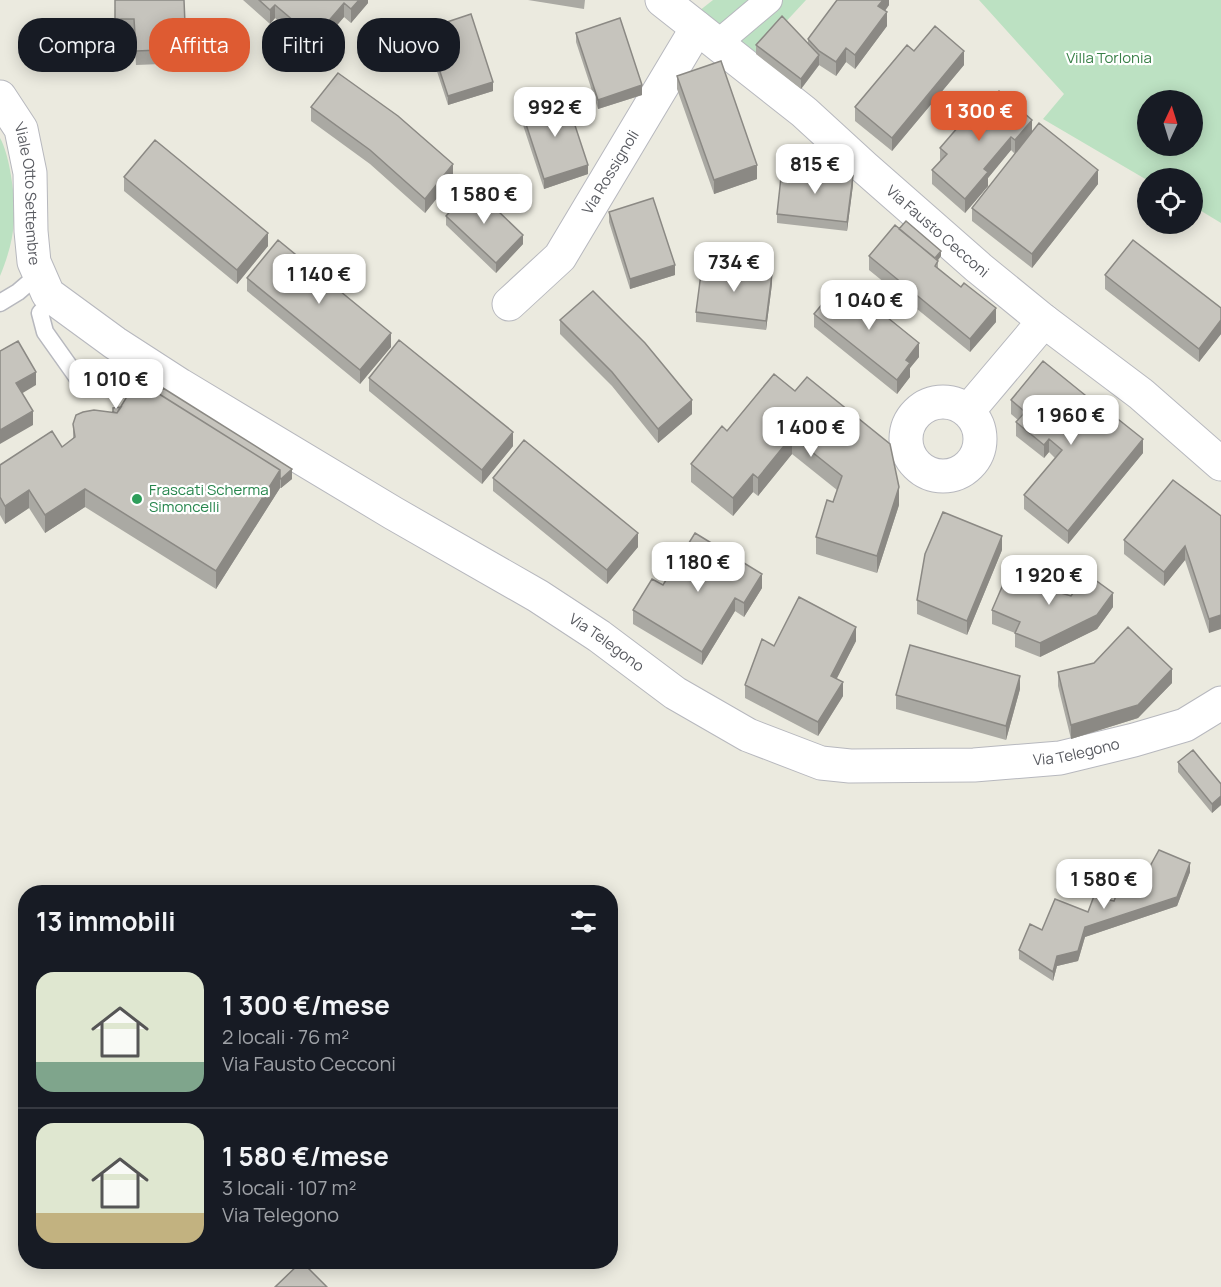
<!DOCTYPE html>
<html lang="it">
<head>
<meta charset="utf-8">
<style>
  body { margin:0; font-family:Manrope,sans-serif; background:#20242c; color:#f1f3f6; height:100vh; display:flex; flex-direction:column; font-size:22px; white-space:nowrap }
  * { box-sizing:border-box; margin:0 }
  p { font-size:20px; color:#9ea1a6 }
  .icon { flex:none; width:33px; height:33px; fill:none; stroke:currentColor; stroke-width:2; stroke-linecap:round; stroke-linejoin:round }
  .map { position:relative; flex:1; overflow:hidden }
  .side { position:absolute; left:18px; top:885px; width:600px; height:384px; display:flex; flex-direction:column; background:#171b24; border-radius:24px; box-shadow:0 3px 15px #0003 }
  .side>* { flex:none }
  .hud { position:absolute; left:18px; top:18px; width:600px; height:54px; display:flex; gap:12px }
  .needle { width:39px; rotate:4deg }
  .controls { position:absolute; left:1137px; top:90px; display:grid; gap:12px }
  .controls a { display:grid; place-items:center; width:66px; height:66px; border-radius:50%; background:#171b24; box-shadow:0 3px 15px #0003; font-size:30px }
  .price { position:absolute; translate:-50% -51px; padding:0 14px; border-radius:12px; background:#fff; color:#222; font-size:20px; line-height:39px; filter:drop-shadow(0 2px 3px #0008) }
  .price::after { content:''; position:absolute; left:50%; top:36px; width:18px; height:14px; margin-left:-9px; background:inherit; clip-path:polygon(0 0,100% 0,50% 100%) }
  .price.selected { background:#de5b32; color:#fff }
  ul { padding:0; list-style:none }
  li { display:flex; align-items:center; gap:18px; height:150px; padding:0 18px }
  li+li { border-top:2px solid #363941 }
  li span { display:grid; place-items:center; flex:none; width:168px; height:120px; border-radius:18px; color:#555 }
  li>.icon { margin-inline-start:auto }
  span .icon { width:72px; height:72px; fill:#fffc; stroke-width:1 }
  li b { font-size:26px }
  h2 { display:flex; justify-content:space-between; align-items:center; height:72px; padding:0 18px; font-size:26px }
  .chip { padding:0 21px; border-radius:24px; background:#171b24; box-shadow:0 3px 15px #0003; font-size:21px; line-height:54px }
  .chip.selected { background:#de5b32; color:#fff }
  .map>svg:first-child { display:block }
  .green { fill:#bce1c2; fill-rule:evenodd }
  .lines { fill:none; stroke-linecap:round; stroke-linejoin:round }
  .service-casing { stroke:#b7b8be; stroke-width:19 }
  .pedestrian-casing { stroke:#b7b8be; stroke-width:28 }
  .minor-casing { stroke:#b7b8be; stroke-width:35 }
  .service { stroke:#fff; stroke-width:16 }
  .pedestrian { stroke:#fff; stroke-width:26 }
  .minor { stroke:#fff; stroke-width:33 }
  .wall { fill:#aaa9a3 }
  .shaded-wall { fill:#8b8984 }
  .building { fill:#c6c4bd; stroke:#8b8984; stroke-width:1.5 }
  .leisure-dot { fill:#2e9e5b; stroke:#fff; stroke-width:2 }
  .labels { text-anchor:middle; stroke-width:4.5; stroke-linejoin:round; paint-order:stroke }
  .park-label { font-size:15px; fill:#387f47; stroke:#fff }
  .street-label { font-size:15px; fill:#585a60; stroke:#fff }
  .leisure-label { font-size:15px; fill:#27864d; stroke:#fff; text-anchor:start }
</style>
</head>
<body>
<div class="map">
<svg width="1221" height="1287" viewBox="0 0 1221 1287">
  <rect width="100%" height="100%" fill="#ebeadf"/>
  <!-- green -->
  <path class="green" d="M713,0H806L756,54L699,11Z
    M979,0H1221V223L1193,206L1192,178H1148L1147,180L1043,119L1064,94ZM1192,100V146H1148V100Z
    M0,138C10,155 16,201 14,221C13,240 7,259 0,276Z"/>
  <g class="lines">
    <defs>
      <path id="service" d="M54,298L40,313L45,332L84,387
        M0,303L18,292L39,274"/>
      <path id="pedestrian" d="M718,43L769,0"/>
      <g id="minor">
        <path id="s1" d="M662,0L804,112L864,167L979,268L1044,321L1141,394L1221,464"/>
        <path id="s2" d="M0,97L21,129L30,173L31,231L34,262L48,294L115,343L180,385L393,513L538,596L599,636L675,693L748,735L821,763L850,766L974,765L1060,758L1134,740L1185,725L1221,703"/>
        <path id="s3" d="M509,304L560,257L697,28"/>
        <circle cx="943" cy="439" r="37"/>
        <path d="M968,411L1044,321"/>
      </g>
    </defs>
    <!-- service casing -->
    <use href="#service" class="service-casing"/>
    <!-- pedestrian casing -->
    <use href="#pedestrian" class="pedestrian-casing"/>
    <!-- minor casing -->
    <use href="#minor" class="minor-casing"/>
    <!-- service -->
    <use href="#service" class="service"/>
    <!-- pedestrian -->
    <use href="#pedestrian" class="pedestrian"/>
    <!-- minor -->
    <use href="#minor" class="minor"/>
  </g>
  <!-- wall -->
  <path class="wall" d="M115,0L186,49V63L136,65L134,33L115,32Z
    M243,0H368V3L351,23L344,17L314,52L275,18L270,24Z
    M528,0H585L584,9Z
    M889,0V5L885,11L887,26L855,69L846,62L836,76L819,65L801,89L756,54V45L808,43V39Z
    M426,29L493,91L448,105L426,38Z
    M576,33L642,95L598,109L576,42Z
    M914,51L964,65L892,151L855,121V107Z
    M677,76L757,179L714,194L677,89Z
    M990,102L1032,132L1098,184L1032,268L972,221V208L1015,154L1011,150L988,178V186L965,213L932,184V170L940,162V148Z
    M311,107L453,178L425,213L370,164L311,121Z
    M522,112L588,174L544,189L522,122Z
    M124,177L268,246L237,284L124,191Z
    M853,185L847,231L777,223V214Z
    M609,212L675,275L630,289L609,222Z
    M446,216L523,244L496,273L446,225Z
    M899,229L941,256L938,260V269L996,322L970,352L869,270V256Z
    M1105,275L1221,308V334L1199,362L1105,289Z
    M247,278L391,347L360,384L247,291Z
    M772,284L766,330L696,322V312Z
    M833,301L919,357L910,368V377L897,394L814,327V314Z
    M560,320L692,414L658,443L612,386L560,334Z
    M774,374L899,505L877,573L816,554V537L833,502L837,490L792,454L758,496L753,492L733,516L691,482V464L727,431Z
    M369,378L513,446L482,484L369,391Z
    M1011,400L1085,408L1065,433L1071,438L1143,453L1068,544L1024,509V495L1055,458L1049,452L1044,458L1016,436V422L1018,420L1011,414Z
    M73,424L292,479L281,488H280L216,589L85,507L45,533L29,508L5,524L0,515V465L62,447L73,439Z
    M493,478L638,547L607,584L493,491Z
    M1221,516L1209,633L1185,560L1164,586L1124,554V540Z
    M1002,550L967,635L917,614V600Z
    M663,585L762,588L744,617L735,611L702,665L633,624V610Z
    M1061,593L1113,607L1097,629L1040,657L1015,647V633L992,624V610Z
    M856,641L836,679L843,696L818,736L745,698V685L774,646Z
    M1094,663L1172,683L1138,718L1071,739L1058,686V672Z
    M1020,689L1006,740L896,709V695Z
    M1178,762L1221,784V805L1212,813L1178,772Z
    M1190,872L1177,906L1085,937L1078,961L1057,966L1053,981L1019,959V950L1042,930L1088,912L1114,901L1144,877Z"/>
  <!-- shaded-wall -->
  <path class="shaded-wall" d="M359,0H368V3L351,23V9Z
    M883,0H889V5L878,20V6Z
    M344,3V17L314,52V38Z
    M275,5V18L270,24V10Z
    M887,12V26L855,69V55Z
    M846,48V62L836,76V62Z
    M964,51V65L892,151V138Z
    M819,55V65L801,89V79Z
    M493,82V91L448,105V96Z
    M642,85V95L598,109V100Z
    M1032,120V134L1015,154V140Z
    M1011,137V150L988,178V186L965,213V199L984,169Z
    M453,164V178L425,213V199Z
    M588,165V174L544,189V179Z
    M757,165V179L714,194V180Z
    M1098,170V184L1032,268V254Z
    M853,176V185L847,231V222Z
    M268,233V246L237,284V270Z
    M523,235V244L496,273V263Z
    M941,251V256L931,269V264Z
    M675,265V275L630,289V279Z
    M772,274V284L766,330V321Z
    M996,308V322L970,352V339Z
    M1221,320V334L1199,362V349Z
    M391,333V347L360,384V370Z
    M919,343V357L910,368V377L897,394V380L906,360Z
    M36,372V385L16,397V383Z
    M1085,395V408L1058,441V427Z
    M692,400V414L658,443V429Z
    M33,411V425L0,444V430Z
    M513,432V446L482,484V470Z
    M792,436V454L758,496V478Z
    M1049,439V452L1044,458V445Z
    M1143,439V453L1068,544V531Z
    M292,469V479L281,488V479Z
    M280,470V488L216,589V571Z
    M753,474V492L733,516V498Z
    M899,487V505L877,573V556Z
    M85,489V507L45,533V515Z
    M29,490V508L5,524V506Z
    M638,533V547L607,584V570Z
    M1002,536V550L967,635V621Z
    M1185,546V560L1164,586V572Z
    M762,574V588L744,617V603Z
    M1113,593V607L1097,629L1040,657V643Z
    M735,598V611L702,665V652Z
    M1221,615V629L1209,633V619Z
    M856,627V641L831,690V676Z
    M1172,669V683L1138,718L1071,739V725Z
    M1020,676V689L1006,740V726Z
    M843,682V696L818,736V722Z
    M1221,796V805L1212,813V804Z
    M1190,863V872L1177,906L1085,937L1078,961L1057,966L1053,981V972L1057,956L1085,927Z"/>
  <!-- building -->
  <path class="building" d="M115,0H184L186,49L136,51L134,19H115Z
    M259,0H359L351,9L344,3L314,38L275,5L270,10Z
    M837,0H883L878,6L887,12L855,55L846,48L836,62L819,51L808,39Z
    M471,14L493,82L448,96L426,29Z
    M782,16L819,55L801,79L756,45Z
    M620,18L642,85L598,100L576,33Z
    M935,26L964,51L892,138L855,107L907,45L914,51Z
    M721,61L757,165L714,180L677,76Z
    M338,73L398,116L453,164L425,199L370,150L311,107Z
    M999,91L1032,120L1015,140L1011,137L984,169L988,172L965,199L932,170L947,154L940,148L984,97L990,102Z
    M566,98L588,165L544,179L522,112Z
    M1039,123L1098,170L1032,254L972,208Z
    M155,140L268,233L237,270L124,177Z
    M782,168L853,176L847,222L777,214Z
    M473,187L523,235L496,263L446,216Z
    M653,198L675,265L630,279L609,212Z
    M906,221L941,251L935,258L899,229Z
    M895,225L938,261L935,266L961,287L964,283L996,308L970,339L869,256Z
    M278,240L391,333L360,370L247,278Z
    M1133,240L1221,308V320L1199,349L1105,275Z
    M702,266L772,274L766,321L696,312Z
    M846,284L919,343L906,360L910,363L897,380L814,314L828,297L833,301Z
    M593,291L645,343L692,400L658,429L612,372L560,320Z
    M399,340L513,432L482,470L369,378Z
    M18,341L36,372L16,383L33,411L0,430V351Z
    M1043,361L1085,395L1058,427L1071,438L1099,404L1143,439L1068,531L1024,495L1062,450L1049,439L1044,445L1016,422L1025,412L1011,400Z
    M774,374L795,391L807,377L890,444L899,487L877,556L816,537L827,500L833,502L842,476L792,436L758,478L753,474L733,498L691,464L722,426L727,431Z
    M137,380L280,470L216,571L85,489L45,515L29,490L5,506L0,497V465L52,431L62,447L75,437L73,424L76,415L83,412L94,410L117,413Z
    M163,388L292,469L281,479L280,478V470L159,394Z
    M121,407L117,413L113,412V408Z
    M524,440L638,533L607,570L493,478Z
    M1173,480L1221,516V615L1209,619L1185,546L1164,572L1124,540Z
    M943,512L1002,536L967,621L917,600L925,554Z
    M695,533L762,574L744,603L735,598L702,652L633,610L652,579L663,585Z
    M1008,573L1034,584L1035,582L1061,593L1071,596L1087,574L1113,593L1097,615L1040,643L1015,633L1020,622L992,610Z
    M799,597L856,627L831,676L843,682L818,722L745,685L762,639L774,646Z
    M1128,627L1172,669L1138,705L1071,725L1058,672L1094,663Z
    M910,645L1020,676L1006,726L896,695Z
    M1193,750L1221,784V796L1212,804L1178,762Z
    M1159,850L1190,863L1177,897L1085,927L1078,951L1057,956L1053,972L1019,950L1030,924L1042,930L1055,899L1088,912L1094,896L1114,901L1126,870L1144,877Z
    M301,1262H302L327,1287H275Z"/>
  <!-- markers -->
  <circle class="leisure-dot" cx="137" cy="499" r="6"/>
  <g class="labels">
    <!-- park labels -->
    <g class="park-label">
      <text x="1109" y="63">Villa Torlonia</text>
    </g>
    <!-- street labels -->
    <g class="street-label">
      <text dy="5" stroke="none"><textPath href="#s3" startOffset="168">Via Rossignoli</textPath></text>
      <text dy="5" stroke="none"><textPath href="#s2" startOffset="104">Viale Otto Settembre</textPath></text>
      <text dy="5" stroke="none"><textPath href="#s1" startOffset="360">Via Fausto Cecconi</textPath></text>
      <text dy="5" stroke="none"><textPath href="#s2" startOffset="866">Via Telegono</textPath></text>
      <text dy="5" stroke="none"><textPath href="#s2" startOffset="1370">Via Telegono</textPath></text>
    </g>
    <!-- leisure labels -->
    <g class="leisure-label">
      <text x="149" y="495">Frascati Scherma<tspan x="149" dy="17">Simoncelli</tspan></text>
    </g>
  </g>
</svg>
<div class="controls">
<a><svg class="needle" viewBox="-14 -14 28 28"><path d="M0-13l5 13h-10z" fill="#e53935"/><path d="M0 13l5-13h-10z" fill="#9ea1a6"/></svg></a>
<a><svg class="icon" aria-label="locate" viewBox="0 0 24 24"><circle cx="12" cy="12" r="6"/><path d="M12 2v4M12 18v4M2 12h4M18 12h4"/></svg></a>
</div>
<b class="price" style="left:555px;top:138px">992 €</b>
<b class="price selected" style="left:979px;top:142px">1 300 €</b>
<b class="price" style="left:815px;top:195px">815 €</b>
<b class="price" style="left:484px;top:225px">1 580 €</b>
<b class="price" style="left:734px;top:293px">734 €</b>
<b class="price" style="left:319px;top:305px">1 140 €</b>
<b class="price" style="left:869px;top:331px">1 040 €</b>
<b class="price" style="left:116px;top:410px">1 010 €</b>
<b class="price" style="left:1071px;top:446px">1 960 €</b>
<b class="price" style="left:811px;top:458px">1 400 €</b>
<b class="price" style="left:698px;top:593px">1 180 €</b>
<b class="price" style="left:1049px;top:606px">1 920 €</b>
<b class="price" style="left:1104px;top:910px">1 580 €</b>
<div class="hud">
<a class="chip">Compra</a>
<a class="chip selected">Affitta</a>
<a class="chip">Filtri</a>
<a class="chip">Nuovo</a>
</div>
<section class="side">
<h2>13 immobili<svg class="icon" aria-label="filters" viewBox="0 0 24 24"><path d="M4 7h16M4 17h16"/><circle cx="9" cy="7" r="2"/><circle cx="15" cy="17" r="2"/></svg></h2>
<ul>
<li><span style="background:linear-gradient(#dfe7d0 75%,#7fa58c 0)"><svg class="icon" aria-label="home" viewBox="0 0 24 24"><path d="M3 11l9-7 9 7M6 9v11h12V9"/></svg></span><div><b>1 300 €/mese</b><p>2 locali · 76 m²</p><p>Via Fausto Cecconi</p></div></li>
<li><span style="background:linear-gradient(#dfe7d0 75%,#c2b280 0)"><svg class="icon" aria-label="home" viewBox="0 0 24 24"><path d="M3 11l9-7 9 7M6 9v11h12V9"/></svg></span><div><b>1 580 €/mese</b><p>3 locali · 107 m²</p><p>Via Telegono</p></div></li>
</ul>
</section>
</div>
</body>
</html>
